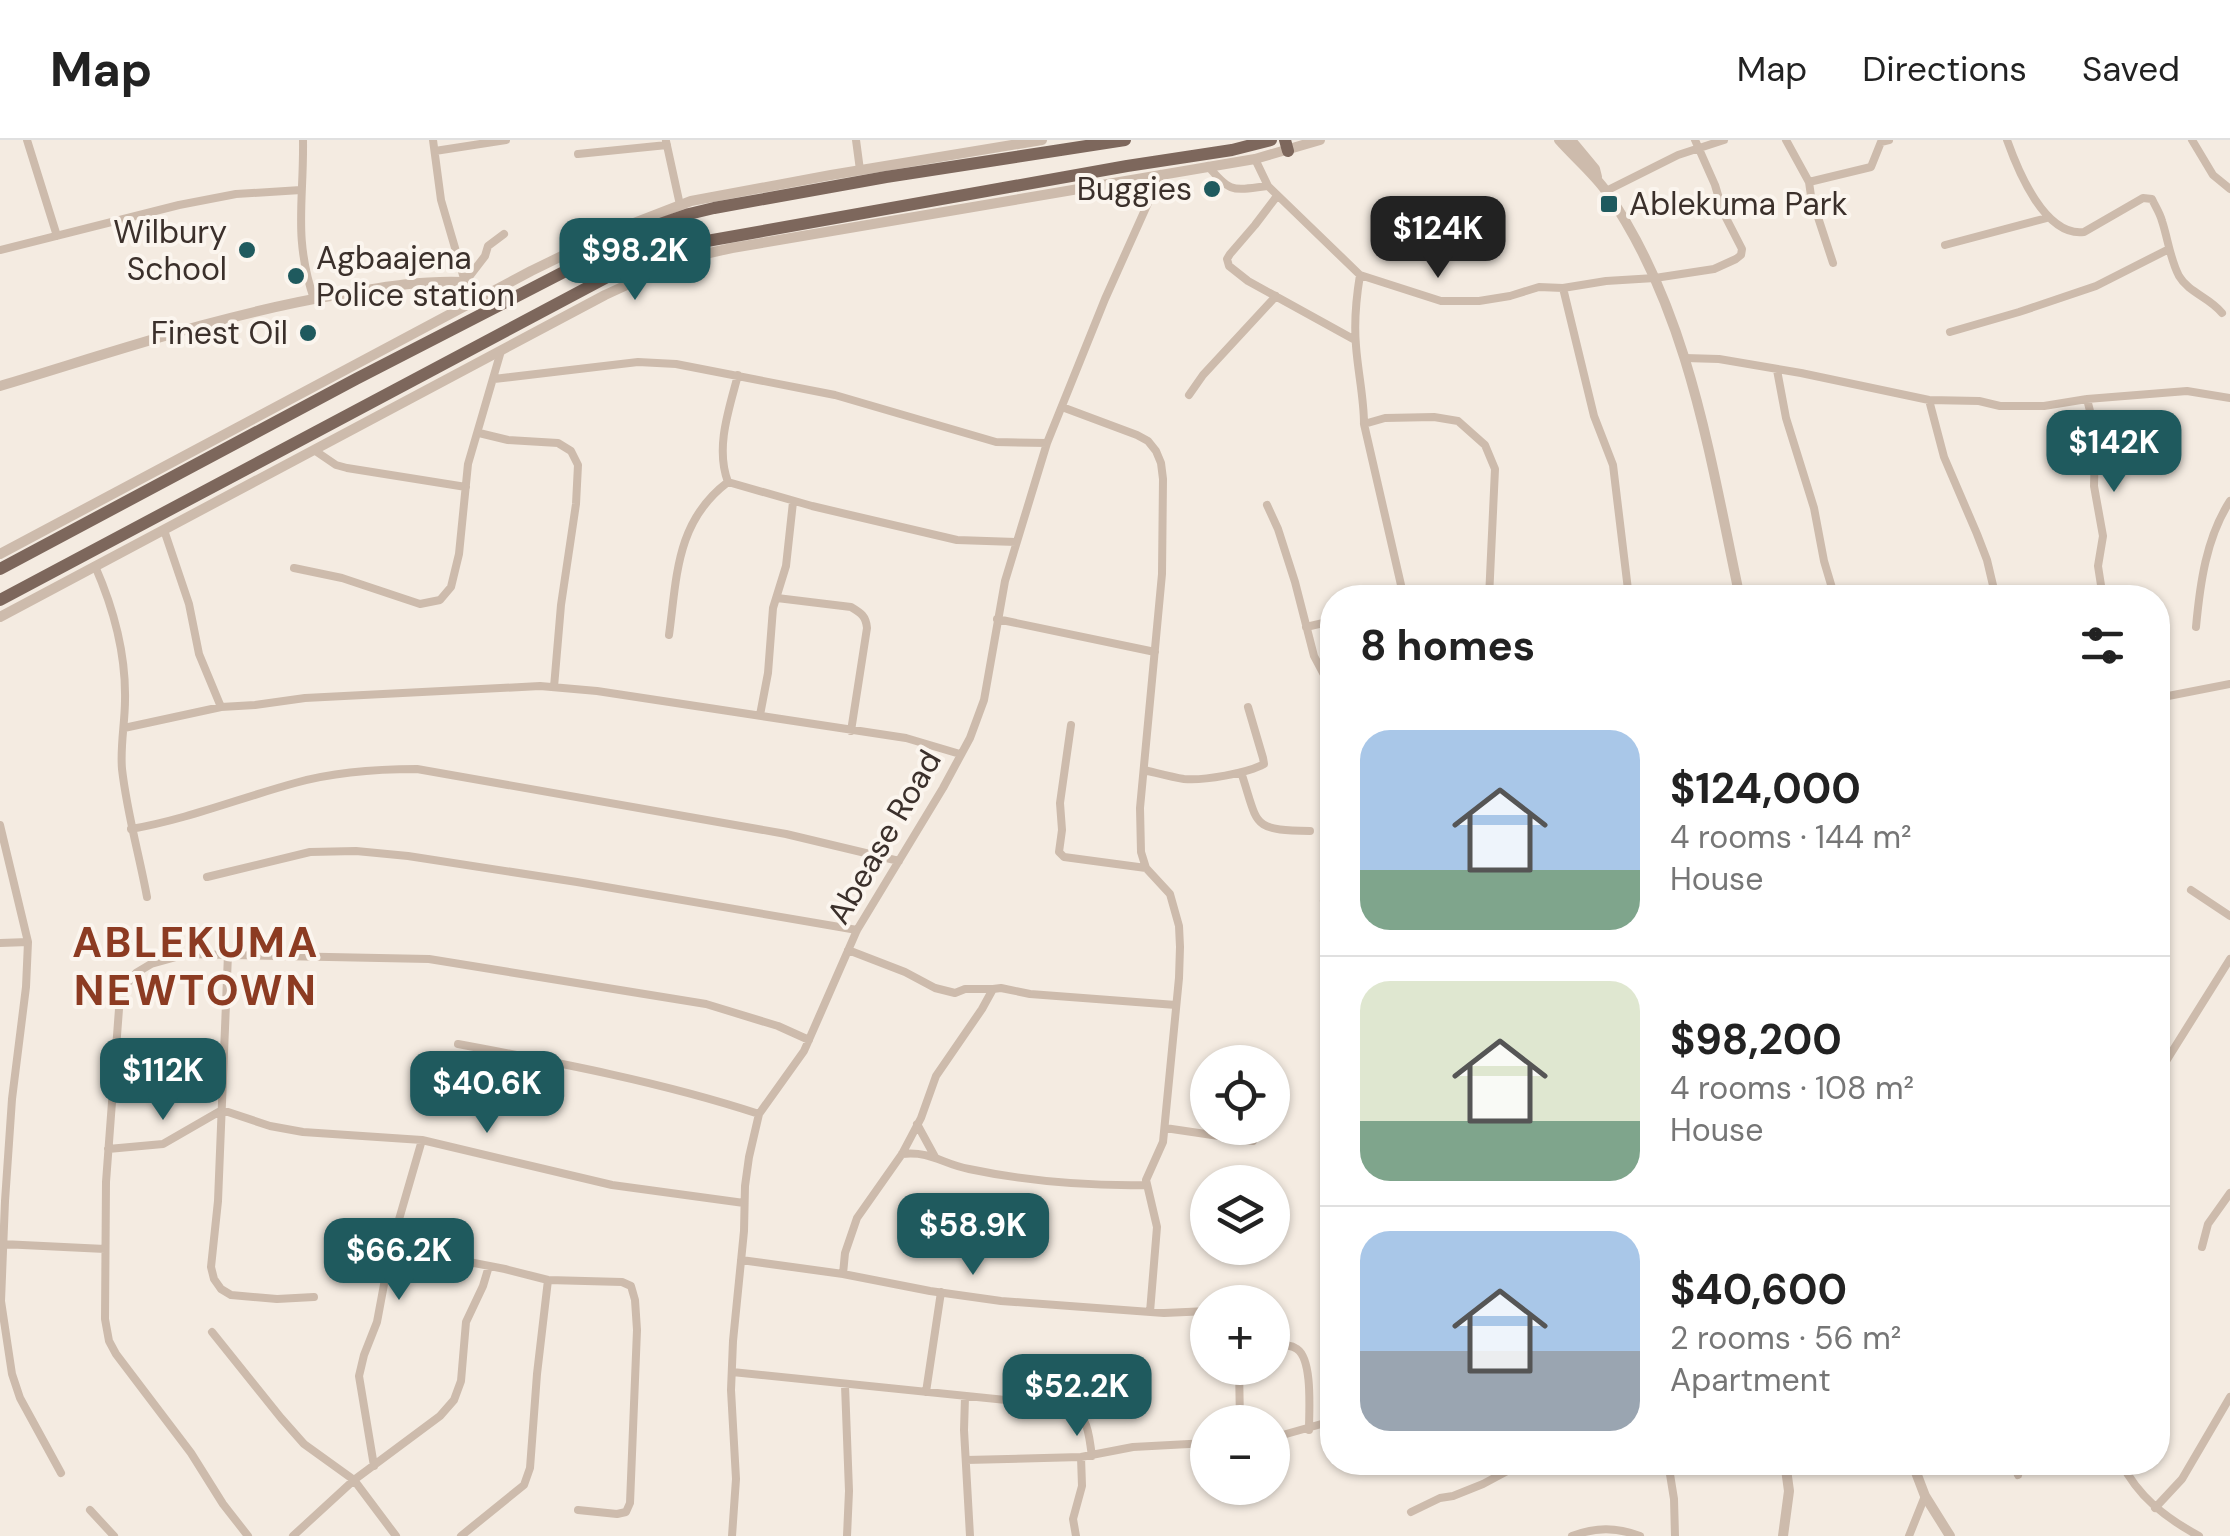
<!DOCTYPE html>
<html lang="en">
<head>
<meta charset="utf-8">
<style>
  body { margin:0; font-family:"DM Sans",sans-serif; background:#f2f2f2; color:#222; height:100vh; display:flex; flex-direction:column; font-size:38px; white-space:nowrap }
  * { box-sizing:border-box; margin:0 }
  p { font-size:32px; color:#767676 }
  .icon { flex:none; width:55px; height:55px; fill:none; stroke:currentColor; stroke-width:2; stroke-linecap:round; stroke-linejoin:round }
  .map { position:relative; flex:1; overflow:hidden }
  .details { position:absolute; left:1320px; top:445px; width:850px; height:890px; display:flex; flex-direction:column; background:#fff; border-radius:40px; box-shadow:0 2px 8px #0004 }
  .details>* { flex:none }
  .tools { position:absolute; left:1190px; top:905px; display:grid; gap:20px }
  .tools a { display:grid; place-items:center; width:100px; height:100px; border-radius:50%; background:#fff; box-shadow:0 2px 8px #0004; font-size:50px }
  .price { position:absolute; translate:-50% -85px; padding:0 22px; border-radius:20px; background:#1f5a5e; color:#fff; font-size:32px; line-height:65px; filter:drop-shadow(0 2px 5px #0008) }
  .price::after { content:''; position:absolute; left:50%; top:60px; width:30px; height:22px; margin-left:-15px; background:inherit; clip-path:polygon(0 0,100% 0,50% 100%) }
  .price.active { background:#222; color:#fff }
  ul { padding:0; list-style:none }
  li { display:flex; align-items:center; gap:30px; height:250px; padding:0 40px }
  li+li { border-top:2px solid #e0e0e0 }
  li span { display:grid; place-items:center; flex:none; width:280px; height:200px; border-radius:30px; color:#555 }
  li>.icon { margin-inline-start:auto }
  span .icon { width:120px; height:120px; fill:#fffc; stroke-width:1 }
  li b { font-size:42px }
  h2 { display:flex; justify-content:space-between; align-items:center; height:120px; padding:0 40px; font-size:42px }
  header { display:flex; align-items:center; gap:60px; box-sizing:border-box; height:140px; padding:0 50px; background:#fff; border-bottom:2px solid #e0e0e0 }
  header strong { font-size:48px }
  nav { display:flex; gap:55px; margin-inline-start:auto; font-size:35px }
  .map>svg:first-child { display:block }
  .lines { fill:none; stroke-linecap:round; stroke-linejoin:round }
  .minor { stroke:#cdbbac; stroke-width:8 }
  .tertiary { stroke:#cdbbac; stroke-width:10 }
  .primary { stroke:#7d675c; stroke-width:12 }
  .poi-dot { fill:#1f5a5e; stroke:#fbf5ee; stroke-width:4 }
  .labels { text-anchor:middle; stroke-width:8; stroke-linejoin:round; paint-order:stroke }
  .poi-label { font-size:32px; fill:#3b302b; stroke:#fbf5ee; text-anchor:end }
  .street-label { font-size:32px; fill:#3b302b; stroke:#fbf5ee }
  .district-label { font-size:42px; font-weight:bold; letter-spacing:2.5px; fill:#8c3b22; stroke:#fbf5ee }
</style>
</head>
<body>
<header>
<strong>Map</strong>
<nav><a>Map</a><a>Directions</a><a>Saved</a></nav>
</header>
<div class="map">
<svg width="2230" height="1396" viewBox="0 0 2230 1396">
  <rect width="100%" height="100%" fill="#f4ebe1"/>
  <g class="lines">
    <!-- minor -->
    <path class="minor" d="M27,0L57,96
      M303,0C304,61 293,97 314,159
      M433,0L441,60L465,142
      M856,0L860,30
      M1786,0L1809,42L1811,56L1833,123
      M2007,0C2018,31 2045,97 2084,92L2143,58L2152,59C2155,66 2160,73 2162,81C2168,99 2170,119 2179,136C2189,153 2209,157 2222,173
      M2192,0L2213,35L2230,49
      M666,1L680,65
      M435,11L506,0
      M578,14L667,5
      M1255,19L1268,46L1360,135L1441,161H1479L1510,156L1539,147L1563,148L1606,141L1655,138L1714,129L1736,119L1741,115L1742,109L1723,72L1715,45L1695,0
      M1208,26C1231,54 1233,50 1268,46
      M1809,42L1871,27L1881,2L1889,0
      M1606,51L1678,15L1724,0
      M1277,56L1255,85L1230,114L1227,119L1229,126L1248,141L1355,200
      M1945,105L2047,78
      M0,110L179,65L236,54L301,50
      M1360,135C1356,159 1354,183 1356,206C1358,233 1364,258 1364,284L1404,458
      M465,142L485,116L488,106L504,94
      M1563,148L1594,276L1613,325L1629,458
      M1950,192L2019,172L2096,146L2169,109
      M1685,218L1719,219L1801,233L1929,260L1979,261L2000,266H2044L2087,259L2187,251L2230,258
      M1777,230L1786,278L1814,368L1824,421L1835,458
      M738,235C729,269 715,308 728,342L812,366L957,400L1016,402
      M494,239L638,222L676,224L835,255L996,302L1047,303
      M1189,255L1203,235L1276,156
      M2087,259L2093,283L2095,310L2094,346L2103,396L2098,426L2103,458
      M1929,260L1944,317L1977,394L1987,420L1996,458
      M1062,267L1137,295L1148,301L1156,311L1161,323L1163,339L1162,434L1140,668L1141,712L1146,728L1170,754L1179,786L1180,807L1179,838L1163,1002L1146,1040L1157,1087L1150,1172
      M1364,284L1385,278L1434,277L1458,281L1485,305L1495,329L1489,458
      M479,293L508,300L558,303L571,311L578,325L576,364L561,465L554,547
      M314,310L336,325L347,328L466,347
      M1267,365L1278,389L1295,442L1314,516L1332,550
      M164,390L189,464L199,514L221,567
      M95,426C113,467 126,514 125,560C125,583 120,606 122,629C127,673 139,714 147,757
      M294,428L342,438L420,464L440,460L451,447L459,414L468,324L501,211
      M777,458L851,467C861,473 866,476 867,488L851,591
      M997,479L1155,512
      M1306,487L1332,481
      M2196,487C2200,444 2206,398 2230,361
      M669,495C677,436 676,381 728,342
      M2158,558L2230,544
      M760,575L768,533L773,468L786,426L793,362
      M1071,585L1060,663L1062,690L1059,712L1064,717L1146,728
      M124,588L221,567L255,565L305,558L540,546L597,551L906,598L960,614
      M1144,630C1157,633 1171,637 1184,639C1203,641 1248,633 1264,624L1263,618L1248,567
      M1241,632C1259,686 1250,690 1310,691
      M0,685L28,802L26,847L12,959L5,1061L1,1161L12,1234L20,1258L61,1333
      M131,689C188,679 240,658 295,643C334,632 376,629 417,629L786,694L899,721
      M207,737L310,712L356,711L408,716L577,742L857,790
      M2191,750L2230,776
      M1324,761L1332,755
      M0,803L28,802
      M228,814L218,1061L211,1127L214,1139L221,1149L231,1155L277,1159L314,1157
      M993,849L1001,848L1030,854L1176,865
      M458,904C560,923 661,942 759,974
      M2158,934L2230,819
      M917,984L935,1017
      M1165,988L1253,1001
      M108,1009L163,1004L222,970L270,986L303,992L422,1000L612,1045L744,1063
      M902,1014C932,1011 942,1024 969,1029C1026,1041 1089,1046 1147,1045
      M2,1104L105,1109
      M391,1107L505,1129L548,1140L622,1142L631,1146L635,1160L637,1190L630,1363L626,1372L617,1374L578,1370
      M2202,1107L2208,1084L2230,1053
      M741,1120L843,1134L930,1151L1001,1161L1164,1173L1208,1171
      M843,1134L845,1113L857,1078L902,1014L921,978L936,936L982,869L993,849H965L955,853L935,848L905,832L848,810
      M212,1192L281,1278L304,1304L354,1340L396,1396
      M1272,1205C1280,1205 1290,1204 1297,1209C1313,1220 1309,1271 1309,1290
      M1239,1228L1240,1282
      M732,1232L1064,1266C1090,1275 1088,1292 1092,1316
      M845,1245L849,1351L847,1396
      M926,1252L941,1152
      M965,1257L964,1290L970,1396
      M1272,1298L1332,1281
      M966,1320L1081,1317L1133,1307L1208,1303
      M1668,1322L1674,1359L1675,1396
      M2013,1322L2018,1335
      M2121,1322C2138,1357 2166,1378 2199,1396
      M374,1326L359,1236L364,1215L377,1182L391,1107L422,1000
      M2155,1368L2182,1339L2230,1257
      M90,1370L114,1396
      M1411,1372L1440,1358L1453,1356L1483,1344L1524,1322
      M248,1396L223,1364L191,1313L116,1214L109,1201L105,1179L106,1042L119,869L126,845L136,833L151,824L187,814L429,819L706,864L778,886L809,900
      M293,1396L354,1340L440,1276L454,1260L461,1241L466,1182L483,1146L489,1126
      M461,1396L524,1345L530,1328L537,1234L548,1140
      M732,1396L736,1339L731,1250L733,1201L744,1091L745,1046L749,1017L759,974L804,911L857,790L943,648L970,598L984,560L1005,441L1047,303L1105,159L1161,34
      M1076,1396L1073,1379L1082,1346L1081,1317
      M1572,1396C1596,1387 1616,1387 1640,1396
      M1909,1396L1925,1356"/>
    <!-- tertiary -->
    <path class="tertiary" d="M1559,0C1573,16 1594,34 1606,51C1689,170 1710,318 1740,458
      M1571,0L1595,29L1597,37
      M0,246C113,212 226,173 342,154C383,147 423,140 465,142L478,160
      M0,414L531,131L611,92L691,61L831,35L1042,0
      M0,477L605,155L683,119L732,108L1255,19L1320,0
      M1912,1322L1925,1356L1950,1396
      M1783,1396L1789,1351L1785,1322"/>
    <!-- primary -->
    <path class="primary" d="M1285,0L1288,11
      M0,429L356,239L649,88L689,74L714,68L886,37L1125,0
      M0,460L611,135L690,104L1127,26L1232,10L1271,0"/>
  </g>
  <!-- markers -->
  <g class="poi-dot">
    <circle cx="1212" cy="49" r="10"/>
    <rect x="1599" y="54" width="20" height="20" rx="5"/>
    <circle cx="247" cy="110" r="10"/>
    <circle cx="296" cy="136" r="10"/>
    <circle cx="308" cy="193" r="10"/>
  </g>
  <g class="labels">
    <!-- poi labels -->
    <g class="poi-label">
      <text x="1192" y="60">Buggies</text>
      <text x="1629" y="75" text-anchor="start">Ablekuma Park</text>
      <text x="227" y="103">Wilbury<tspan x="227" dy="37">School</tspan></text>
      <text x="316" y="129" text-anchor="start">Agbaajena<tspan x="316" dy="37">Police station</tspan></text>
      <text x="288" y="204">Finest Oil</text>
    </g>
    <!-- street labels -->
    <g class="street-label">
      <text transform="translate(884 697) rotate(-60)" y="11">Abease Road</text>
    </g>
    <!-- district labels -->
    <g class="district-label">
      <text x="196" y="817">ABLEKUMA<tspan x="196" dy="48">NEWTOWN</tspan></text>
    </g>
  </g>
</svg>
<div class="tools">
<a><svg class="icon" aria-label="locate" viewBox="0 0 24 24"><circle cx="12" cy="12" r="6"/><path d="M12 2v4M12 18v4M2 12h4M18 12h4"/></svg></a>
<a><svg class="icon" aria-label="layers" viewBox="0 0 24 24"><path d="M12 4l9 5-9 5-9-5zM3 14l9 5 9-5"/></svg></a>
<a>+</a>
<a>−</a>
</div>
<b class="price active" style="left:1438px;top:141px">$124K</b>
<b class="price" style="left:635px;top:163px">$98.2K</b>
<b class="price" style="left:2114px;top:355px">$142K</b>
<b class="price" style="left:163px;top:983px">$112K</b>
<b class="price" style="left:487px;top:996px">$40.6K</b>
<b class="price" style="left:973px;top:1138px">$58.9K</b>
<b class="price" style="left:399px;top:1163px">$66.2K</b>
<b class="price" style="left:1077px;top:1299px">$52.2K</b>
<section class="details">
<h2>8 homes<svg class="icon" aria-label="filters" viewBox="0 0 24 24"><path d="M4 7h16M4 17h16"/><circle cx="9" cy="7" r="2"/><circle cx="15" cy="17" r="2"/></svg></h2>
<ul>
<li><span style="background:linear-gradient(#a9c7e8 70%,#7fa58c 0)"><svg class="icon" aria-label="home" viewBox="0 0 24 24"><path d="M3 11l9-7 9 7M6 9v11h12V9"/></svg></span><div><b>$124,000</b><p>4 rooms · 144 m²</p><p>House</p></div></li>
<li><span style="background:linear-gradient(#dfe7d0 70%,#7fa58c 0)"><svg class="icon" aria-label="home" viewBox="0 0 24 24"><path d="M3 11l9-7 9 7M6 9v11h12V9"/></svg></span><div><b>$98,200</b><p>4 rooms · 108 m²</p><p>House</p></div></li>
<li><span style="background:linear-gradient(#a9c7e8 60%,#9aa5b1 0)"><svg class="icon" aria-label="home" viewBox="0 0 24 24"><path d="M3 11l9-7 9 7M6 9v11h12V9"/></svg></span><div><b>$40,600</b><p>2 rooms · 56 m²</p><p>Apartment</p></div></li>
</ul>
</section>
</div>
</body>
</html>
